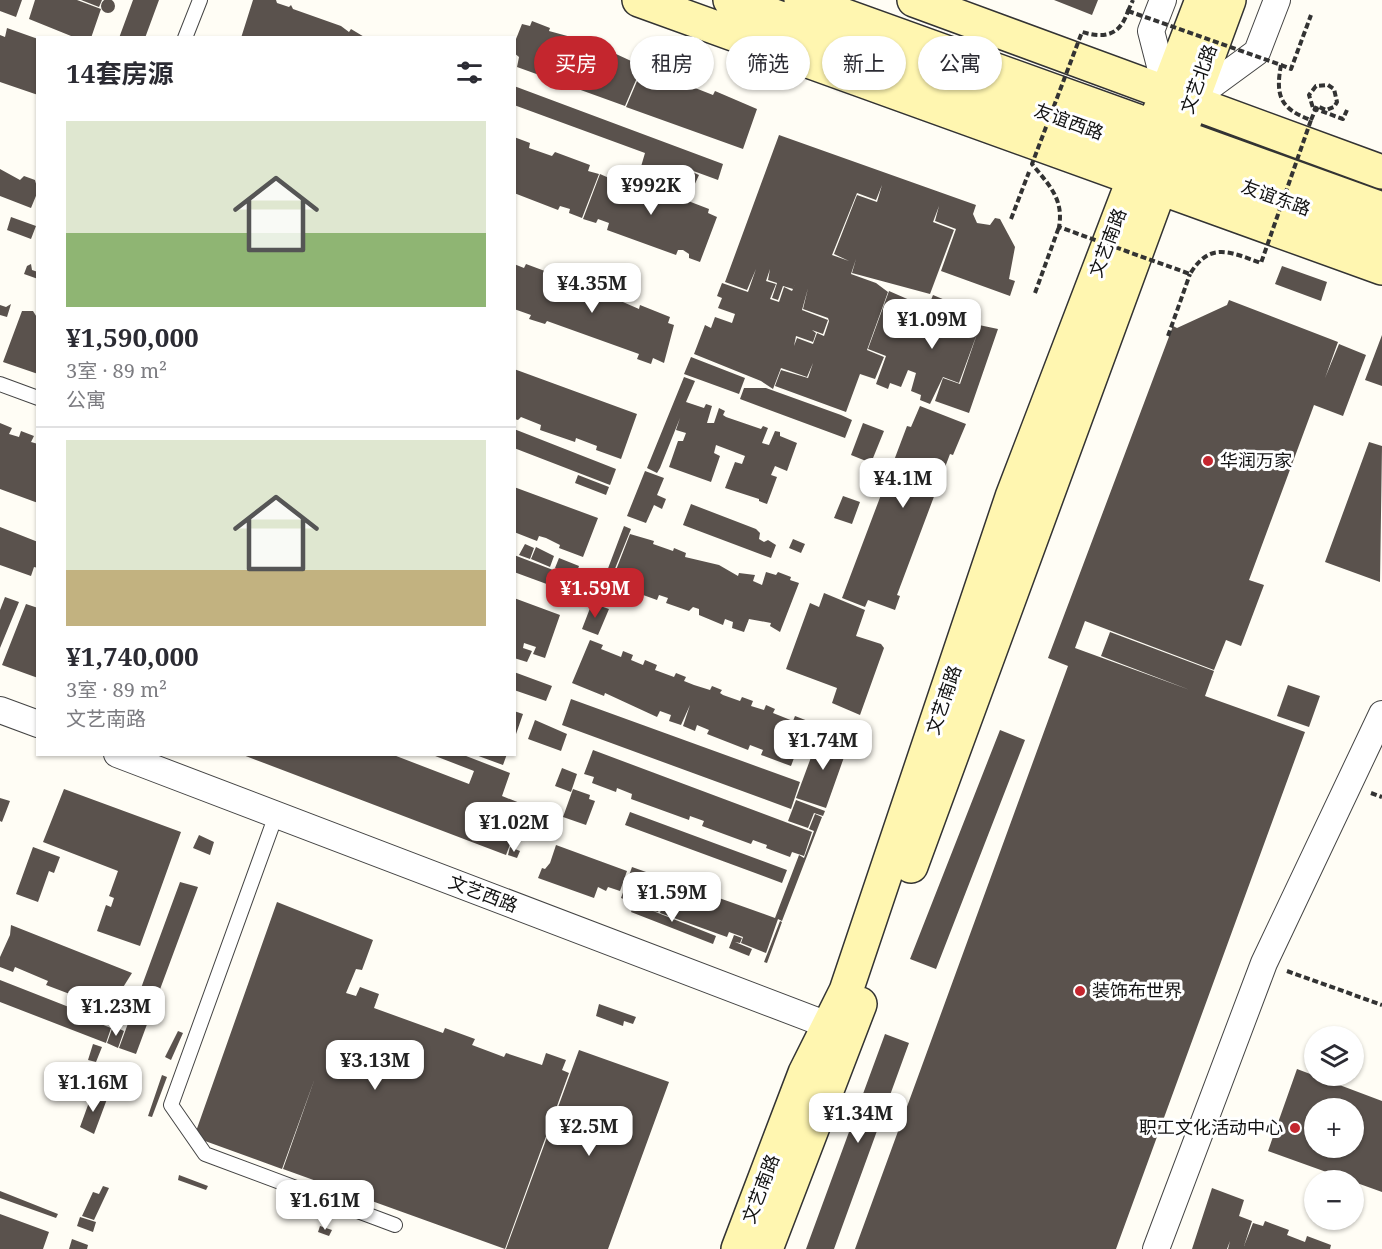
<!DOCTYPE html>
<html lang="zh">
<head>
<meta charset="utf-8">
<style>
  body { margin:0; font-family:"Noto Serif","Noto Sans SC",serif; background:#f2f2f3; color:#2b2b33; height:100vh; display:flex; flex-direction:column; font-size:22px; white-space:nowrap }
  * { box-sizing:border-box; margin:0 }
  p { font-size:20px; color:#7c7c81 }
  .icon { flex:none; width:33px; height:33px; fill:none; stroke:currentColor; stroke-width:2; stroke-linecap:round; stroke-linejoin:round }
  .map { position:relative; flex:1; overflow:hidden }
  .side { position:absolute; left:36px; top:36px; width:480px; height:720px; display:flex; flex-direction:column; background:#fff; border-radius:0px; box-shadow:0 2px 4px #0004 }
  .side>* { flex:none }
  .banner { position:absolute; left:534px; top:36px; width:570px; height:54px; display:flex; gap:12px }
  .fabs { position:absolute; left:1304px; top:1026px; display:grid; gap:12px }
  .fabs a { display:grid; place-items:center; width:60px; height:60px; border-radius:50%; background:#fff; box-shadow:0 2px 4px #0004; font-size:30px }
  .price { position:absolute; translate:-50% -51px; padding:0 14px; border-radius:12px; background:#fff; color:#222; font-size:20px; line-height:39px; filter:drop-shadow(0 2px 3px #0008) }
  .price::after { content:''; position:absolute; left:50%; top:36px; width:18px; height:14px; margin-left:-9px; background:inherit; clip-path:polygon(0 0,100% 0,50% 100%) }
  .price.current { background:#c4262e; color:#fff }
  ul { padding:0; list-style:none }
  li { display:grid; align-content:center; gap:12px; height:318px; padding:0 30px }
  li+li { border-top:2px solid #e1e1e2 }
  li span { display:grid; place-items:center; height:186px; border-radius:0px; color:#555 }
  li>.icon { margin-inline-start:auto }
  span .icon { width:108px; height:108px; fill:#fffc; stroke-width:1 }
  li b { font-size:26px }
  h2 { display:flex; justify-content:space-between; align-items:center; height:72px; padding:0 30px; font-size:26px }
  .tag { padding:0 21px; border-radius:27px; background:#fff; box-shadow:0 2px 4px #0004; font-size:21px; line-height:54px }
  .tag.current { background:#c4262e; color:#fff }
  .map>svg:first-child { display:block }
  .building { fill:#5a524d; fill-rule:evenodd }
  .lines { fill:none; stroke-linecap:round; stroke-linejoin:round }
  .lane-casing { stroke:#444; stroke-width:16 }
  .street-casing { stroke:#444; stroke-width:28 }
  .secondary-casing { stroke:#333; stroke-width:36 }
  .path { stroke:#333; stroke-width:4; stroke-dasharray:6 3; stroke-linecap:butt }
  .lane { stroke:#fff; stroke-width:14 }
  .street { stroke:#fff; stroke-width:26 }
  .secondary { stroke:#fff6b0; stroke-width:33 }
  .path-bridge { stroke:#333; stroke-width:4; stroke-dasharray:6 3; stroke-linecap:butt }
  .poi-dot { fill:#c4262e; stroke:#fff; stroke-width:2 }
  .labels { text-anchor:middle; stroke-width:6; stroke-linejoin:round; paint-order:stroke }
  .street-label { font-size:18px; fill:#111; stroke:#fff }
  .poi-label { font-size:18px; fill:#111; stroke:#fff; text-anchor:start }
</style>
</head>
<body>
<div class="map">
<svg width="1382" height="1249" viewBox="0 0 1382 1249">
  <rect width="100%" height="100%" fill="#fffdf5"/>
  <!-- building -->
  <path class="building" d="M101 6a7 7 0 1 1 14 0a7 7 0 1 1-14 0Z
    M0,0H22L16,17L0,11Z
    M35,0H77L101,9L91,38H76L29,19Z
    M81,0H102L99,7Z
    M133,0H159L145,38H119Z
    M253,0H276L277,3L289,7L291,5L293,9L341,26L349,32L351,29L366,38H241Z
    M1054,0H1098L1092,15Z
    M532,21L550,28L549,31L571,37L570,41L586,45L593,50L596,46L607,50L606,53L610,56H615L616,54L642,66L625,106L517,67L519,57L514,53V44L522,24L530,26Z
    M7,28L38,39V95L0,82V35L5,37Z
    M643,67L655,71L658,68L687,79L685,84L713,95L715,91L757,109L743,149L626,107Z
    M514,86L723,164L718,180L677,165L699,175L693,188L640,170L645,153L514,105Z
    M779,135L976,205L973,214L977,223L990,225L995,218L1000,219L1015,247L1009,279L1015,281L1010,296L941,271L956,229L935,221L939,206L933,222L954,230L930,294L852,273L856,259L851,274L876,283L888,292L867,350L884,357L875,379L860,374L846,412L775,386L781,370L808,378L813,363L807,377L781,368L773,389L761,381L694,354L705,325L711,328L715,317L732,323L735,314L718,308L722,298L717,296L722,283L748,292L756,269L747,290L725,282ZM882,185L877,202L857,195L834,254L849,261L832,255L857,193L876,200ZM770,269L768,280L777,283L772,298L778,300L783,286L793,289L796,283L792,291L784,287L779,302L770,299L776,284L766,281ZM808,288L803,309L828,318L829,321L824,336L817,333L813,344L797,338L794,346L796,336L813,342L816,333L812,330L823,334L828,320L802,310Z
    M514,137L530,143L529,148L552,156L555,152L590,165L588,171L599,174L582,218L569,213L570,209L560,206L558,210L514,193Z
    M0,169L20,180L24,176L35,180L38,191L31,208L0,196Z
    M613,172L651,187L649,193L668,200L670,194L709,209L708,213L717,217L700,262L689,258V254L683,250H678L676,255L607,230L609,223L598,219L596,223L583,219L600,174L609,178Z
    M11,217L36,226L31,239L7,230Z
    M31,264L32,270L38,272V279L24,274L27,266Z
    M514,264L524,268L526,264L561,277L559,282L582,290L584,285L639,309L640,305L670,317L668,323L674,325L664,363L653,358L651,364L637,359L639,354L547,321L545,324L529,319L531,315L514,309Z
    M1282,266L1327,282L1321,301L1275,284Z
    M889,291L921,305H929L933,295L945,300L965,318L962,326L966,319L975,322L981,318L979,325L998,329L969,413L935,401L943,378L960,384L978,331L959,383L943,377L930,404L920,400L921,395L911,391L916,373L908,370L901,387L890,383L888,389L876,384L886,356L868,349Z
    M1229,300L1338,342L1325,378L1339,344L1366,355L1343,416L1314,405L1249,580L1264,585L1241,646L1226,640L1214,670L1085,621L1075,648L1190,690L1101,656L1110,632L1214,671L1205,696L1305,732L1116,1249H855L1068,666L1048,658L1173,326L1177,328L1227,305Z
    M11,304L7,317L0,315V305L6,307Z
    M22,311H33L38,319V374L3,362Z
    M1382,335V386L1365,380Z
    M691,357L745,378L739,394L684,374Z
    M514,369L637,414L621,459L596,450L597,446L576,438L575,442L540,430L541,425L521,417L518,420L514,419Z
    M684,377L695,381L686,402L704,408L706,404L712,406L707,423H714L719,408L725,411L723,415L726,417L761,429L763,426L768,428L762,443L769,445L775,431L780,432V436L797,443L787,471L775,466L771,475L777,477L767,504L759,501V499L725,488L735,462L742,464L745,456L716,445L714,453L720,456L711,482L669,467L678,441H683L686,433L676,430L680,418L660,468L657,473L647,468Z
    M744,388H766L841,415L852,420L845,438L740,399Z
    M920,406L966,424L953,455L950,454L900,587L897,595L900,596L895,610L868,600L865,607L842,598L907,426L911,427Z
    M0,423L12,428L9,434L19,437L21,431L34,436L31,442L38,444V503L0,489Z
    M863,423L884,431L871,463L851,455Z
    M514,429L616,469L610,485L514,448Z
    M1369,442L1382,446L1380,582L1325,562Z
    M645,471L664,478L657,495L666,499L662,509L654,505L646,523L627,516Z
    M578,475L609,487L606,495L575,483Z
    M514,487L598,518L583,557L559,548L560,545L546,538L539,536L537,541L514,532Z
    M843,496L860,502L852,524L834,518Z
    M691,504L756,529L760,533L759,539L764,542L768,540L776,545L771,558L683,525Z
    M624,526L631,529L610,581L604,579Z
    M0,527L38,542V568L34,567L31,576L0,565Z
    M630,534L654,541L653,544L673,551L674,548L686,553L685,557L719,565L738,576L739,573L755,575L753,581L762,585L766,572L776,575L778,572L791,577L790,580L799,583L780,632L770,626L771,623L749,619L744,632L732,628L733,622L725,619L723,625L699,615V609L693,607L689,611L666,603L668,598L659,595L657,600L632,591L634,585L625,582L623,588L611,583Z
    M793,539L805,544L801,553L789,548Z
    M525,544L534,548L530,559L519,555Z
    M536,547L554,556L550,567L531,559Z
    M514,555L587,583L582,597L514,572Z
    M559,558L579,566L575,577L555,568Z
    M824,593L865,610L856,636L881,644L884,648L860,715L832,703L837,688L786,669L810,603L819,607Z
    M5,597L19,602L0,648V610Z
    M514,598L560,615L545,658L533,654L536,647L524,643L523,648L532,651L527,662L514,658Z
    M592,603L609,609L598,635L582,629Z
    M26,604L38,608V678L2,665Z
    M590,640L603,645L601,649L621,657L623,651L633,655L631,660L643,665L645,660L657,665L655,670L674,677L676,673L686,677L684,681L694,685L710,690L712,686L722,690L720,693L723,695L740,701L742,697L753,701L751,706L764,710L766,705L775,709L773,713L793,721L795,716L808,721L791,766L761,755L763,750L750,745L748,750L707,734L709,730L697,725L695,731L683,726L690,705L681,725L669,721L671,715L660,711L657,717L605,693L604,696L572,683Z
    M514,672L552,686L546,701L514,690Z
    M1288,685L1320,696L1309,727L1277,716Z
    M571,699L800,782L791,809L562,725Z
    M514,711L523,714L515,737H514Z
    M535,720L567,734L561,751L528,739Z
    M854,729L826,808L796,798L820,733L828,734L826,741L834,744L839,737L845,742Z
    M1000,730L1025,740L936,969L910,959Z
    M593,750L812,832L804,856L792,852L790,857L766,848L767,845L753,840L751,844L702,826L704,821L690,816L689,820L631,799L632,794L617,788L616,792L592,783L594,777L584,774Z
    M391,754L469,784L474,771L430,754H461L510,773L502,796L535,809L532,817L522,813L506,855L243,755Z
    M473,754H507L503,765Z
    M562,768L577,774L571,792L555,786Z
    M64,789L181,832L140,946L97,931L106,905L111,907L114,898L109,896L118,871L43,842Z
    M573,789L590,795L589,799L595,801L586,825L563,817Z
    M0,798L10,801L2,822L0,821Z
    M796,800L825,811L823,816L814,813L808,828L788,821Z
    M630,812L787,870L782,883L625,825Z
    M815,814L822,817L782,921L778,919L766,953L741,943L743,937L729,932L727,937L660,913L662,907L647,902L645,907L621,898L632,867L775,918L799,855L804,858L814,831L809,829Z
    M199,835L214,842L210,855L193,848Z
    M556,845L627,871L620,891L608,887L606,891L598,887L594,898L538,878L542,868L545,869L550,863Z
    M33,847L60,857L54,873L49,871L38,902L16,894Z
    M510,847L520,851L517,858L508,855Z
    M180,882L198,887L136,1054L119,1048Z
    M277,902L373,940L362,970L356,969L346,993L356,996L360,987L379,994L374,1008L443,1033L445,1028L475,1039L472,1045L504,1057L506,1053L542,1065L546,1053L566,1060L562,1070L569,1073L505,1249L283,1169L315,1078L282,1169L194,1137Z
    M648,903L660,908L658,912L653,911L716,936L713,944L631,912L634,904L646,909Z
    M780,921L782,922L767,963L764,962Z
    M11,925L132,973L122,989L116,1004L119,1005L116,1013L99,1005V1000L77,992L75,996L46,985L48,981L15,967L13,972L0,967V957L10,935Z
    M734,935L742,938L740,943L735,942L752,949L749,956L729,948Z
    M0,980L102,1020L101,1024L111,1028L106,1043L0,1002Z
    M599,1004L636,1017L633,1024L624,1021L623,1026L596,1016Z
    M113,1026L124,1031L118,1048L107,1043Z
    M178,1031L183,1033L171,1060L165,1057Z
    M885,1034L909,1043L834,1249H806Z
    M93,1044L102,1047L96,1062L88,1060Z
    M579,1050L669,1082L608,1249H506Z
    M1297,1069L1382,1101V1192L1268,1151ZM1314,1108H1353V1148H1314Z
    M162,1075L167,1077L152,1117L148,1116Z
    M92,1094L107,1099L94,1134L80,1127Z
    M179,1175L208,1186L206,1190L178,1180Z
    M103,1186L109,1188L94,1220L82,1216L93,1192L99,1194Z
    M1212,1188L1244,1200L1239,1216L1252,1221L1244,1246L1253,1223L1263,1226L1265,1221L1289,1230L1287,1235L1305,1242L1307,1236L1331,1245L1330,1249H1228L1230,1241L1227,1249H1192Z
    M0,1191L58,1214L56,1218L0,1198Z
    M0,1214L49,1232L43,1249H0Z
    M80,1217L96,1222L93,1232L77,1226Z
    M320,1226L332,1230L329,1236L318,1232Z
    M72,1239L88,1245L87,1249H69Z"/>
  <g class="lines">
    <defs>
      <path id="lane" d="M185,38L200,0
        M0,384L38,398
        M276,815L171,1105L205,1154L395,1225"/>
      <path id="street" d="M1163,0L1151,31L1167,93
        M1190,101L1257,52L1277,0
        M0,710L38,724
        M117,754L846,1032
        M1156,1249L1264,963L1382,714"/>
      <path id="secondary" d="M639,0L1382,268
        M730,0L1382,236
        M801,0L1382,209
        M914,0L1382,172
        M911,866L1229,0
        M738,1249L805,1073L846,991L1012,497L1202,0
        M766,1249L860,1004"/>
    </defs>
    <!-- lane casing -->
    <use href="#lane" class="lane-casing"/>
    <!-- street casing -->
    <use href="#street" class="street-casing"/>
    <!-- secondary casing -->
    <use href="#secondary" class="secondary-casing"/>
    <!-- path -->
    <path class="path" d="M1128,11L1133,0
      M1281,65L1291,69L1311,15
      M1313,108L1343,119L1347,110
      M1011,219L1029,172
      M1035,293L1059,227
      M1168,336L1190,274
      M1371,793L1382,797
      M1287,971L1382,1005"/>
    <!-- lane -->
    <use href="#lane" class="lane"/>
    <!-- street -->
    <use href="#street" class="street"/>
    <!-- secondary -->
    <use href="#secondary" class="secondary"/>
    <!-- path-bridge -->
    <path class="path-bridge" d="M1128,11L1281,65C1275,97 1281,109 1311,120L1261,263C1230,252 1210,241 1190,274L1059,227C1064,199 1049,185 1032,164L1082,32C1106,39 1120,35 1128,11Z
      M1311,120L1317,106L1326,110L1334,107L1337,102L1334,89L1328,85L1316,86L1309,95L1313,108"/>
  </g>
  <!-- markers -->
  <g class="poi-dot">
    <circle cx="1208" cy="461" r="6"/>
    <circle cx="1080" cy="991" r="6"/>
    <circle cx="1295" cy="1128" r="6"/>
  </g>
  <g class="labels">
    <!-- street labels -->
    <g class="street-label">
      <text transform="translate(1199 79) rotate(-70)" y="6">文艺北路</text>
      <text transform="translate(1069 122) rotate(20)" y="6">友谊西路</text>
      <text transform="translate(1276 198) rotate(20)" y="6">友谊东路</text>
      <text transform="translate(1108 243) rotate(-69)" y="6">文艺南路</text>
      <text transform="translate(944 700) rotate(-71)" y="6">文艺南路</text>
      <text transform="translate(483 894) rotate(21)" y="6">文艺西路</text>
      <text transform="translate(761 1189) rotate(-69)" y="6">文艺南路</text>
    </g>
    <!-- poi labels -->
    <g class="poi-label">
      <text x="1220" y="467">华润万家</text>
      <text x="1092" y="997">装饰布世界</text>
      <text x="1283" y="1134" text-anchor="end">职工文化活动中心</text>
    </g>
  </g>
</svg>
<div class="fabs">
<a><svg class="icon" aria-label="layers" viewBox="0 0 24 24"><path d="M12 4l9 5-9 5-9-5zM3 14l9 5 9-5"/></svg></a>
<a>+</a>
<a>−</a>
</div>
<b class="price" style="left:651px;top:216px">¥992K</b>
<b class="price" style="left:592px;top:314px">¥4.35M</b>
<b class="price" style="left:932px;top:350px">¥1.09M</b>
<b class="price" style="left:903px;top:509px">¥4.1M</b>
<b class="price current" style="left:595px;top:619px">¥1.59M</b>
<b class="price" style="left:823px;top:771px">¥1.74M</b>
<b class="price" style="left:514px;top:853px">¥1.02M</b>
<b class="price" style="left:672px;top:923px">¥1.59M</b>
<b class="price" style="left:116px;top:1037px">¥1.23M</b>
<b class="price" style="left:375px;top:1091px">¥3.13M</b>
<b class="price" style="left:93px;top:1113px">¥1.16M</b>
<b class="price" style="left:858px;top:1144px">¥1.34M</b>
<b class="price" style="left:589px;top:1157px">¥2.5M</b>
<b class="price" style="left:325px;top:1231px">¥1.61M</b>
<div class="banner">
<a class="tag current">买房</a>
<a class="tag">租房</a>
<a class="tag">筛选</a>
<a class="tag">新上</a>
<a class="tag">公寓</a>
</div>
<section class="side">
<h2>14套房源<svg class="icon" aria-label="filters" viewBox="0 0 24 24"><path d="M4 7h16M4 17h16"/><circle cx="9" cy="7" r="2"/><circle cx="15" cy="17" r="2"/></svg></h2>
<ul>
<li><span style="background:linear-gradient(#dfe7d0 60%,#8fb573 0)"><svg class="icon" aria-label="home" viewBox="0 0 24 24"><path d="M3 11l9-7 9 7M6 9v11h12V9"/></svg></span><div><b>¥1,590,000</b><p>3室 · 89 m²</p><p>公寓</p></div></li>
<li><span style="background:linear-gradient(#dfe7d0 70%,#c2b280 0)"><svg class="icon" aria-label="home" viewBox="0 0 24 24"><path d="M3 11l9-7 9 7M6 9v11h12V9"/></svg></span><div><b>¥1,740,000</b><p>3室 · 89 m²</p><p>文艺南路</p></div></li>
</ul>
</section>
</div>
</body>
</html>
